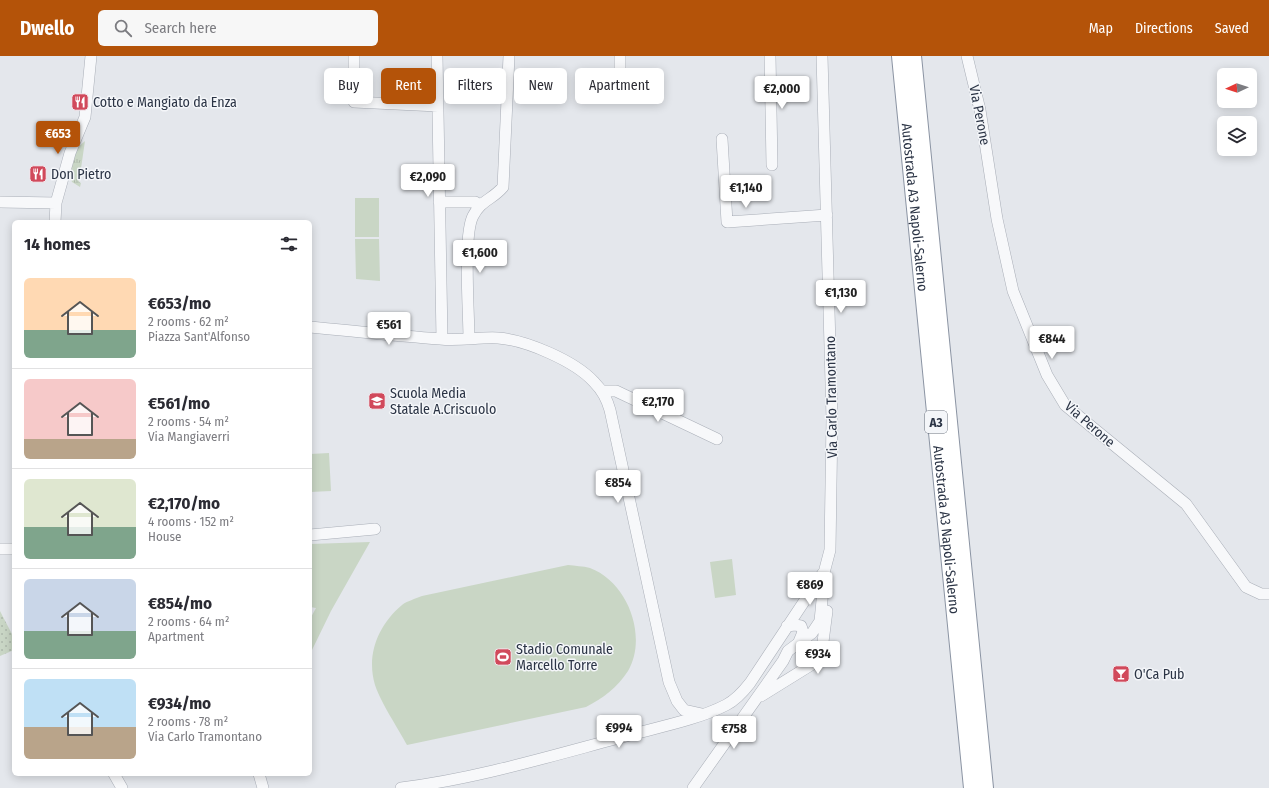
<!DOCTYPE html>
<html lang="en">
<head>
<meta charset="utf-8">
<style>
  body { margin:0; font-family:"Fira Sans Condensed",sans-serif; background:#f7f7f7; color:#2b2b33; height:100vh; display:flex; flex-direction:column; font-size:15px; white-space:nowrap }
  * { box-sizing:border-box; margin:0 }
  p { font-size:13px; color:#7c7c81 }
  .icon { flex:none; width:22px; height:22px; fill:none; stroke:currentColor; stroke-width:2; stroke-linecap:round; stroke-linejoin:round }
  .map { position:relative; flex:1; overflow:hidden }
  .drawer { position:absolute; left:12px; top:164px; width:300px; height:556px; display:flex; flex-direction:column; background:#fff; border-radius:6px; box-shadow:0 2px 10px #0003 }
  .drawer>* { flex:none }
  .top-card { position:absolute; left:324px; top:12px; width:380px; height:36px; display:flex; gap:8px }
  .needle { width:26px; rotate:266deg }
  .tools { position:absolute; left:1217px; top:12px; display:grid; gap:8px }
  .tools a { display:grid; place-items:center; width:40px; height:40px; border-radius:6px; background:#fff; box-shadow:0 2px 10px #0003; font-size:20px }
  .price { position:absolute; translate:-50% -34px; padding:0 9px; border-radius:4px; background:#fff; color:#222; font-size:13px; line-height:26px; filter:drop-shadow(0 1px 2px #0008) }
  .price::after { content:''; position:absolute; left:50%; top:24px; width:12px; height:9px; margin-left:-6px; background:inherit; clip-path:polygon(0 0,100% 0,50% 100%) }
  .price.active { background:#b45309; color:#fff }
  ul { padding:0; list-style:none }
  li { display:flex; align-items:center; gap:12px; height:100px; padding:0 12px }
  li+li { border-top:1px solid #e1e1e2 }
  li span { display:grid; place-items:center; flex:none; width:112px; height:80px; border-radius:6px; color:#555 }
  li>.icon { margin-inline-start:auto }
  span .icon { width:48px; height:48px; fill:#fffc; stroke-width:1 }
  li b { font-size:17px }
  h2 { display:flex; justify-content:space-between; align-items:center; height:48px; padding:0 12px; font-size:17px }
  .chip { padding:0 14px; border-radius:6px; background:#fff; box-shadow:0 2px 10px #0003; font-size:14px; line-height:36px }
  .chip.active { background:#b45309; color:#fff }
  header { display:flex; align-items:center; gap:24px; box-sizing:border-box; height:56px; padding:0 20px; background:#b45309; color:#fff }
  header strong { font-size:19px }
  nav { display:flex; gap:22px; margin-inline-start:auto; font-size:14px }
  .search { width:280px; height:36px; background:#f7f7f7; display:flex; align-items:center; gap:10px; box-sizing:border-box; padding:0 14px; border-radius:6px; color:#7c7c81; font-size:15px }
  .map>svg:first-child { display:block }
  .grass { fill:url(#grass-tufts) }
  .park { fill:url(#park-dots) }
  .garden { fill:#c9d6c5 }
  .lines { fill:none; stroke-linecap:round; stroke-linejoin:round }
  .minor-casing { stroke:#a9aeb7; stroke-width:12 }
  .highway-casing { stroke:#8b94a3; stroke-width:18 }
  .minor { stroke:#f7f8fa; stroke-width:11 }
  .highway { stroke:#fff; stroke-width:16 }
  .labels { text-anchor:middle; stroke-width:3; stroke-linejoin:round; paint-order:stroke }
  .shield { fill:#f4f6f9; stroke:#676e7b; stroke-width:1 }
  .shield-label { font-size:13px; font-weight:bold; fill:#2b3445 }
  .poi-label { font-size:14px; fill:#2b3445; stroke:#f4f6f9; text-anchor:start }
  .street-label { font-size:14px; fill:#2b3445; stroke:#f4f6f9 }
</style>
</head>
<body>
<header>
<strong>Dwello</strong>
<div class="search"><svg class="icon" aria-label="search" viewBox="0 0 24 24"><circle cx="10" cy="10" r="6"/><path d="M15 15l6 6"/></svg>Search here</div>
<nav><a>Map</a><a>Directions</a><a>Saved</a></nav>
</header>
<div class="map">
<svg width="1269" height="732" viewBox="0 0 1269 732">
  <defs>
    <pattern id="grass-tufts" width="24" height="20" patternUnits="userSpaceOnUse"><rect width="24" height="20" fill="#c9d6c5"/><path d="M3 7l-1-3M5 7V3M7 7l1-3M15 17l-1-3M17 17v-4M19 17l1-3" fill="none" stroke="#adb8ab"/></pattern>
    <pattern id="park-dots" width="8" height="8" patternUnits="userSpaceOnUse"><rect width="8" height="8" fill="#c9d6c5"/><path d="M2 2h.1M6 6h.1" fill="none" stroke="#adb8ab" stroke-width="1.8" stroke-linecap="round"/></pattern>
  </defs>
  <rect width="100%" height="100%" fill="#e4e7ec"/>
  <!-- grass -->
  <path class="grass" d="M85,85L79,126L81,127L80,131L72,126L69,118L77,92Z"/>
  <!-- park -->
  <path class="park" d="M0,555L14,582V594L0,600Z"/>
  <!-- garden -->
  <path class="garden" d="M355,142H379V181H355Z
    M355,183H379L380,225L356,223Z
    M329,397L331,435L310,436V398Z
    M370,486L331,555L312,594L310,593V563L316,552L310,551V488Z
    M732,503L736,539L715,542L710,506Z
    M568,509C575,510 583,510 590,512C628,526 648,581 628,615C617,632 603,642 586,651L407,689C398,672 381,647 375,629C366,599 378,569 402,549C407,545 415,543 422,540Z"/>
  <g class="lines">
    <defs>
      <path id="minor" d="M354,0V46L438,50
        M437,0L442,283
        M620,0V23
        M770,0L772,109
        M967,0L980,54L997,163L1013,235L1047,319L1065,349L1186,448L1246,531L1261,538H1269
        M722,83L727,166L827,159
        M0,146L56,147
        M439,146H475L480,149
        M55,166L56,147L70,97L85,61L91,0
        M310,271C353,275 397,280 440,283C460,285 479,281 498,282C526,284 575,305 594,326C602,334 607,343 610,354L669,626L677,645L684,654L702,658
        M469,283C469,258 463,179 473,160C481,144 492,144 503,131L509,0
        M602,335H616L717,383
        M310,479L375,473
        M0,493H14
        M787,570L795,569L801,570L803,576L798,588
        M761,640L811,609L823,586L827,555
        M114,718L122,732
        M259,718L263,732
        M401,732C473,723 544,702 615,683C649,673 695,665 726,649C736,644 743,636 750,627L823,517
        M693,732L783,605L788,595L812,577L820,565L825,513L830,494L832,363L822,0"/>
      <g id="highway">
        <path id="s1" d="M900,0L972,732"/>
        <path d="M913,0L985,732"/>
      </g>
    </defs>
    <!-- minor casing -->
    <use href="#minor" class="minor-casing"/>
    <!-- highway casing -->
    <use href="#highway" class="highway-casing"/>
    <!-- minor -->
    <use href="#minor" class="minor"/>
    <!-- highway -->
    <use href="#highway" class="highway"/>
  </g>
  <!-- icons -->
  <defs>
    <symbol id="restaurant-square" viewBox="-11 -11 22 22"><rect x="-9" y="-9" width="18" height="18" rx="4" fill="#d1495b" stroke="#f4f6f9"/><path d="M-5-6h1v4h1v-4h1v4h1v-4h1v5L-1.5 .5V6h-2V.5L-5-1ZM5-6V6H3V1.5H1.5Q1.5-4 5-6Z" fill="#fff"/></symbol>
    <symbol id="school-square" viewBox="-11 -11 22 22"><rect x="-9" y="-9" width="18" height="18" rx="4" fill="#d1495b" stroke="#f4f6f9"/><path d="M0-5L7-2L0 1L-7-2ZM-4 1L0 2.5L4 1V4Q0 6-4 4Z" fill="#fff"/></symbol>
    <symbol id="stadium-square" viewBox="-11 -11 22 22"><rect x="-9" y="-9" width="18" height="18" rx="4" fill="#d1495b" stroke="#f4f6f9"/><path d="M0-5a6.5 5 0 1 0 0 10a6.5 5 0 1 0 0-10ZM-3.5-1.8h7v3.6h-7Z" fill="#fff"/></symbol>
    <symbol id="bar-square" viewBox="-11 -11 22 22"><rect x="-9" y="-9" width="18" height="18" rx="4" fill="#d1495b" stroke="#f4f6f9"/><path d="M-6-5H6L.8 .8V4.5H3.5V6h-7V4.5H-.8V.8Z" fill="#fff"/></symbol>
  </defs>
  <g fill-rule="evenodd">
    <use href="#restaurant-square" x="70" y="36" width="20" height="20"/>
    <use href="#restaurant-square" x="28" y="108" width="20" height="20"/>
    <use href="#school-square" x="367" y="335" width="20" height="20"/>
    <use href="#stadium-square" x="493" y="591" width="20" height="20"/>
    <use href="#bar-square" x="1111" y="608" width="20" height="20"/>
  </g>
  <g class="labels">
    <!-- shield labels -->
    <rect class="shield" x="925" y="355" width="22" height="22" rx="3"/>
    <g class="shield-label">
      <text x="936" y="371">A3</text>
    </g>
    <!-- poi labels -->
    <g class="poi-label">
      <text x="93" y="51">Cotto e Mangiato da Enza</text>
      <text x="51" y="123">Don Pietro</text>
      <text x="390" y="342">Scuola Media<tspan x="390" dy="16">Statale A.Criscuolo</tspan></text>
      <text x="516" y="598">Stadio Comunale<tspan x="516" dy="16">Marcello Torre</tspan></text>
      <text x="1134" y="623">O'Ca Pub</text>
    </g>
    <!-- street labels -->
    <g class="street-label">
      <text transform="translate(980 59) rotate(79)" y="5">Via Perone</text>
      <text dy="5" stroke="none"><textPath href="#s1" startOffset="152">Autostrada A3 Napoli-Salerno</textPath></text>
      <text transform="translate(831 341) rotate(-91)" y="5">Via Carlo Tramontano</text>
      <text transform="translate(1090 368) rotate(41)" y="5">Via Perone</text>
      <text dy="5" stroke="none"><textPath href="#s1" startOffset="476">Autostrada A3 Napoli-Salerno</textPath></text>
    </g>
  </g>
</svg>
<div class="tools">
<a><svg class="needle" viewBox="-14 -14 28 28"><path d="M0-13l5 13h-10z" fill="#e53935"/><path d="M0 13l5-13h-10z" fill="#7c7c81"/></svg></a>
<a><svg class="icon" aria-label="layers" viewBox="0 0 24 24"><path d="M12 4l9 5-9 5-9-5zM3 14l9 5 9-5"/></svg></a>
</div>
<b class="price" style="left:782px;top:54px">€2,000</b>
<b class="price active" style="left:58px;top:99px">€653</b>
<b class="price" style="left:428px;top:142px">€2,090</b>
<b class="price" style="left:746px;top:153px">€1,140</b>
<b class="price" style="left:480px;top:218px">€1,600</b>
<b class="price" style="left:841px;top:258px">€1,130</b>
<b class="price" style="left:389px;top:290px">€561</b>
<b class="price" style="left:1052px;top:304px">€844</b>
<b class="price" style="left:658px;top:367px">€2,170</b>
<b class="price" style="left:618px;top:448px">€854</b>
<b class="price" style="left:810px;top:550px">€869</b>
<b class="price" style="left:818px;top:619px">€934</b>
<b class="price" style="left:619px;top:693px">€994</b>
<b class="price" style="left:734px;top:694px">€758</b>
<div class="top-card">
<a class="chip">Buy</a>
<a class="chip active">Rent</a>
<a class="chip">Filters</a>
<a class="chip">New</a>
<a class="chip">Apartment</a>
</div>
<section class="drawer">
<h2>14 homes<svg class="icon" aria-label="filters" viewBox="0 0 24 24"><path d="M4 7h16M4 17h16"/><circle cx="9" cy="7" r="2"/><circle cx="15" cy="17" r="2"/></svg></h2>
<ul>
<li><span style="background:linear-gradient(#ffd9b3 65%,#7fa58c 0)"><svg class="icon" aria-label="home" viewBox="0 0 24 24"><path d="M3 11l9-7 9 7M6 9v11h12V9"/></svg></span><div><b>€653/mo</b><p>2 rooms · 62 m²</p><p>Piazza Sant'Alfonso</p></div></li>
<li><span style="background:linear-gradient(#f6c9c9 75%,#b9a48a 0)"><svg class="icon" aria-label="home" viewBox="0 0 24 24"><path d="M3 11l9-7 9 7M6 9v11h12V9"/></svg></span><div><b>€561/mo</b><p>2 rooms · 54 m²</p><p>Via Mangiaverri</p></div></li>
<li><span style="background:linear-gradient(#dfe7d0 60%,#7fa58c 0)"><svg class="icon" aria-label="home" viewBox="0 0 24 24"><path d="M3 11l9-7 9 7M6 9v11h12V9"/></svg></span><div><b>€2,170/mo</b><p>4 rooms · 152 m²</p><p>House</p></div></li>
<li><span style="background:linear-gradient(#c9d6e8 65%,#7fa58c 0)"><svg class="icon" aria-label="home" viewBox="0 0 24 24"><path d="M3 11l9-7 9 7M6 9v11h12V9"/></svg></span><div><b>€854/mo</b><p>2 rooms · 64 m²</p><p>Apartment</p></div></li>
<li><span style="background:linear-gradient(#bfe0f5 60%,#b9a48a 0)"><svg class="icon" aria-label="home" viewBox="0 0 24 24"><path d="M3 11l9-7 9 7M6 9v11h12V9"/></svg></span><div><b>€934/mo</b><p>2 rooms · 78 m²</p><p>Via Carlo Tramontano</p></div></li>
</ul>
</section>
</div>
</body>
</html>
